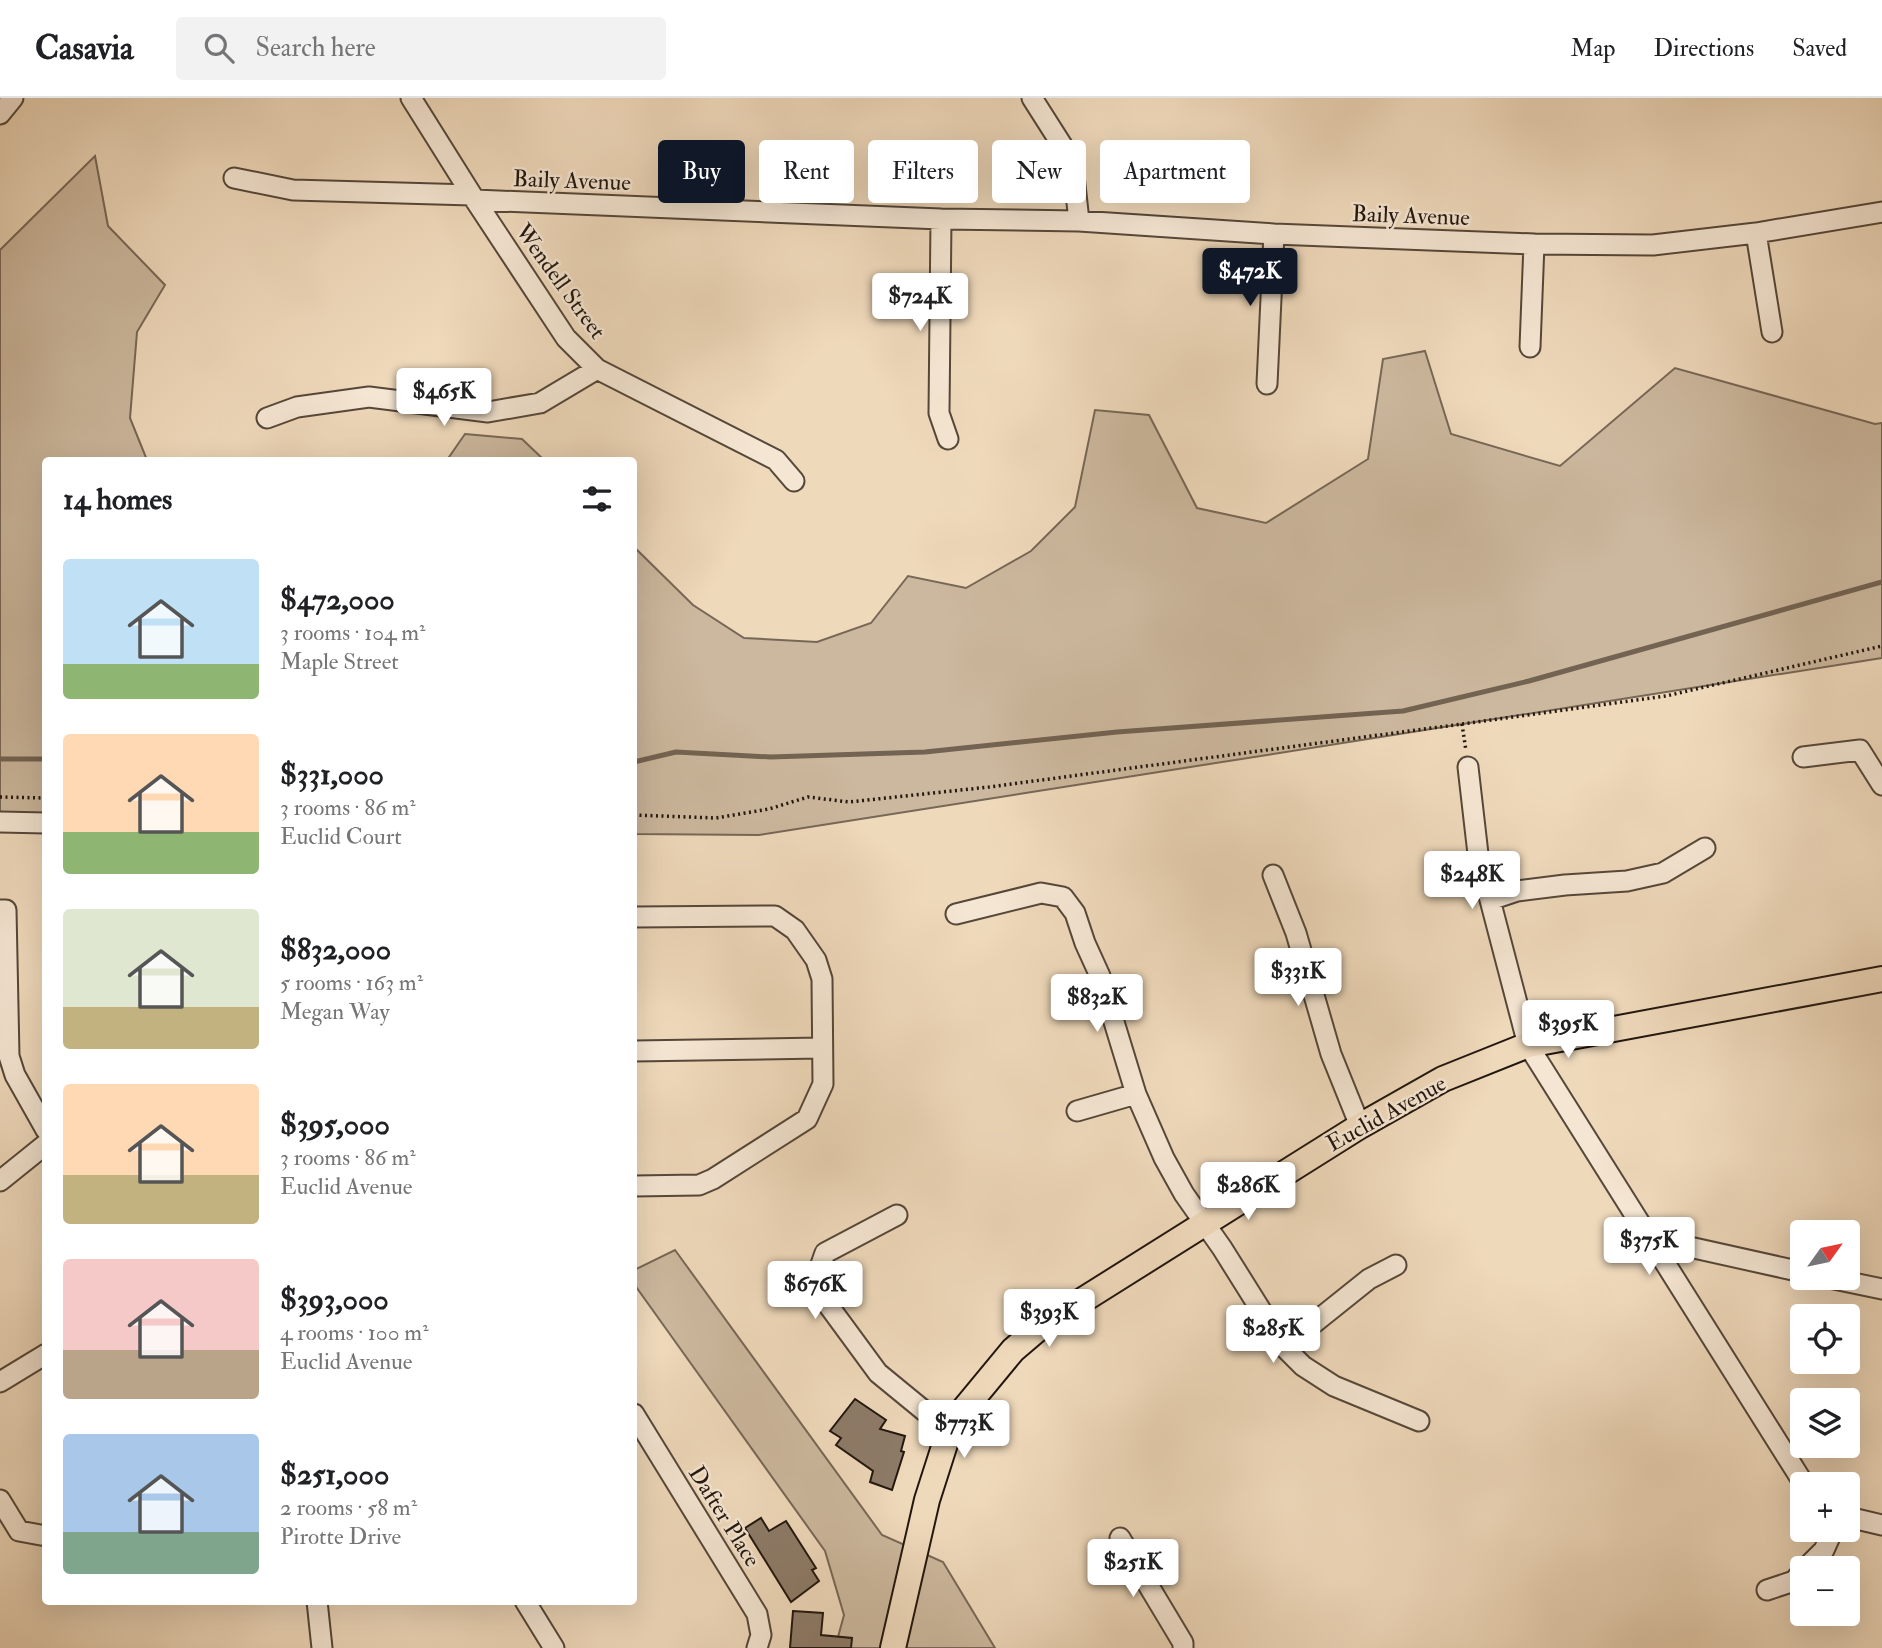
<!DOCTYPE html>
<html lang="en">
<head>
<meta charset="utf-8">
<style>
  body { margin:0; font-family:"IM FELL Double Pica",serif; background:#f2f2f2; color:#202124; height:100vh; display:flex; flex-direction:column; font-size:26px; white-space:nowrap }
  * { box-sizing:border-box; margin:0 }
  p { font-size:23px; color:#757577 }
  .icon { flex:none; width:38px; height:38px; fill:none; stroke:currentColor; stroke-width:2; stroke-linecap:round; stroke-linejoin:round }
  .map { position:relative; flex:1; overflow:hidden }
  .details { position:absolute; left:42px; top:359px; width:595px; height:1148px; display:flex; flex-direction:column; background:#fff; border-radius:7px; box-shadow:0 7px 28px #0002 }
  .details>* { flex:none }
  .top-card { position:absolute; left:658px; top:42px; width:665px; height:63px; display:flex; gap:14px }
  .needle { width:46px; rotate:57deg }
  .buttons { position:absolute; left:1790px; top:1122px; display:grid; gap:14px }
  .buttons a { display:grid; place-items:center; width:70px; height:70px; border-radius:7px; background:#fff; box-shadow:0 7px 28px #0002; font-size:35px }
  .price { position:absolute; translate:-50% -60px; padding:0 16px; border-radius:7px; background:#fff; color:#222; font-size:23px; line-height:46px; filter:drop-shadow(0 2px 4px #0008) }
  .price::after { content:''; position:absolute; left:50%; top:42px; width:21px; height:16px; margin-left:-10px; background:inherit; clip-path:polygon(0 0,100% 0,50% 100%) }
  .price.active { background:#111827; color:#fff }
  ul { padding:0; list-style:none }
  li { display:flex; align-items:center; gap:21px; height:175px; padding:0 21px }
  li span { display:grid; place-items:center; flex:none; width:196px; height:140px; border-radius:7px; color:#555 }
  li>.icon { margin-inline-start:auto }
  span .icon { width:84px; height:84px; fill:#fffc; stroke-width:1 }
  li b { font-size:30px }
  h2 { display:flex; justify-content:space-between; align-items:center; height:84px; padding:0 21px; font-size:30px }
  .chip { padding:0 24px; border-radius:7px; background:#fff; box-shadow:0 7px 28px #0002; font-size:24px; line-height:63px }
  .chip.active { background:#111827; color:#fff }
  header { display:flex; align-items:center; gap:42px; box-sizing:border-box; height:98px; padding:0 35px; background:#fff; border-bottom:2px solid #e0e0e0 }
  header strong { font-size:33px }
  nav { display:flex; gap:38px; margin-inline-start:auto; font-size:24px }
  .search { width:490px; height:63px; background:#f2f2f2; display:flex; align-items:center; gap:18px; box-sizing:border-box; padding:0 24px; border-radius:7px; color:#757577; font-size:26px }
  .map>svg:first-child { display:block }
  .green { fill:#ccb89e; stroke:#776756; stroke-width:2 }
  .lines { fill:none; stroke-linecap:round; stroke-linejoin:round }
  .stream { stroke:#736352; stroke-width:5 }
  .building { fill:#8d7b68; stroke:#22160e; stroke-width:2 }
  .minor-casing { stroke:#554739; stroke-width:23 }
  .major-casing { stroke:#22160e; stroke-width:28 }
  .path { stroke:#22160e; stroke-width:3.5; stroke-dasharray:2 3.5; stroke-linecap:butt }
  .minor { stroke:#f5e6d3; stroke-width:19 }
  .major { stroke:#efd9bb; stroke-width:24 }
  .labels { text-anchor:middle; stroke-width:5; stroke-linejoin:round; paint-order:stroke }
  .street-label { font-size:23px; fill:#22160e; stroke:#f5e6d3 }
</style>
</head>
<body>
<header>
<strong>Casavia</strong>
<div class="search"><svg class="icon" aria-label="search" viewBox="0 0 24 24"><circle cx="10" cy="10" r="6"/><path d="M15 15l6 6"/></svg>Search here</div>
<nav><a>Map</a><a>Directions</a><a>Saved</a></nav>
</header>
<div class="map">
<svg width="1882" height="1550" viewBox="0 0 1882 1550">
  <rect width="100%" height="100%" fill="#efd9bb"/>
  <filter id="stains"><feTurbulence type="fractalNoise" baseFrequency=".00286" numOctaves="4"/><feColorMatrix values="0 0 0 0 .2 0 0 0 0 .09 0 0 0 0 .02 0 0 0 .5 -.17"/></filter>
  <radialGradient id="worn" r=".72"><stop offset=".6" stop-color="#630" stop-opacity="0"/><stop offset="1" stop-color="#630" stop-opacity=".3"/></radialGradient>
  <!-- green -->
  <path class="green" d="M95,58L108,128L165,187L137,234L130,320L147,362H46L45,734H0V152Z
    M1425,253L1451,336L1560,368L1675,270L1875,326L1882,325V560L759,737L634,736V449L693,507L744,540L817,544L871,525L908,478L966,490L1031,453L1075,409L1095,312L1149,317L1197,410L1266,425L1368,361L1383,261Z
    M465,336L522,341L544,362H447Z
    M675,1152L882,1437L943,1464L995,1550H835L844,1517L825,1453L634,1186V1172Z"/>
  <g class="lines">
    <!-- stream -->
    <path class="stream" d="M0,661H46
      M634,664L676,654L771,659L925,654L1117,634L1403,613L1529,583L1882,484"/>
  </g>
  <!-- building -->
  <path class="building" d="M855,1301L886,1322L880,1331L905,1338L901,1353L904,1354L892,1392L870,1384L873,1373L836,1347L841,1340L830,1333Z
    M761,1420L769,1433L786,1423L816,1470L812,1472L819,1483L791,1504L745,1430Z
    M793,1513L823,1515L821,1537L852,1540L851,1550H790Z"/>
  <g class="lines">
    <defs>
      <path id="minor" d="M411,0L475,102L566,240L597,271L776,362L794,383
        M1032,0L1067,55L1073,69L1079,123
        M0,16L13,0
        M234,80L293,92L472,97
        M475,102L941,121L1079,123L1274,136L1534,146L1653,147L1756,135L1882,114
        M941,121L939,315L948,341
        M1756,135L1772,234
        M1530,249L1534,146
        M1267,286L1274,136
        M267,320L297,309L369,299L488,314L540,305L597,271
        M1803,659L1860,652L1882,687
        M1468,669L1478,756L1528,947L1804,1386
        M0,724L46,725
        M1273,777L1296,835L1331,956L1360,1028
        M1490,802L1517,793L1565,787L1627,783L1663,775L1705,750
        M0,812H6L9,958L15,977L46,1032
        M956,816L1041,795L1063,799L1075,815L1085,845L1100,878L1136,996L1164,1060L1184,1096L1222,1150L1284,1249L1303,1268L1334,1288L1419,1323
        M634,819L775,818L795,832L816,862L822,881L823,986L807,1021L713,1081L699,1087L634,1088
        M634,953L821,950
        M1077,1013L1136,996
        M0,1083L46,1046
        M897,1117L825,1155L818,1175L820,1196L878,1275L928,1316L951,1327
        M1649,1140L1802,1174
        M1829,1180L1882,1191
        M1284,1249L1369,1181L1396,1167
        M0,1284L46,1256
        M634,1316L757,1516L761,1537L757,1550
        M0,1402L19,1433L46,1438
        M1848,1419L1882,1427
        M1120,1440L1183,1545V1550
        M1806,1470L1824,1452L1833,1432
        M1767,1492L1794,1483L1802,1474
        M317,1503L322,1550
        M525,1503L554,1550"/>
      <path id="major" d="M893,1550L927,1402L951,1327L1013,1252L1040,1229L1360,1028L1443,981L1528,947L1882,881"/>
    </defs>
    <!-- minor casing -->
    <use href="#minor" class="minor-casing"/>
    <!-- major casing -->
    <use href="#major" class="major-casing"/>
    <!-- path -->
    <path class="path" d="M1462,626L1466,653
      M0,699L46,700
      M634,717L716,720L769,711L808,699L849,704L989,689L1462,626L1666,598L1882,548"/>
    <!-- minor -->
    <use href="#minor" class="minor"/>
    <!-- major -->
    <use href="#major" class="major"/>
  </g>
  <g class="labels">
    <!-- street labels -->
    <g class="street-label">
      <text transform="translate(572 82) rotate(2)" y="8">Baily Avenue</text>
      <text transform="translate(1411 117) rotate(2)" y="8">Baily Avenue</text>
      <text transform="translate(561 183) rotate(54)" y="8">Wendell Street</text>
      <text transform="translate(1386 1015) rotate(-29)" y="8">Euclid Avenue</text>
      <text transform="translate(725 1418) rotate(58)" y="8">Dafter Place</text>
    </g>
  </g>
  <rect width="100%" height="100%" filter="url(#stains)"/>
  <rect width="100%" height="100%" fill="url(#worn)"/>
</svg>
<div class="buttons">
<a><svg class="needle" viewBox="-14 -14 28 28"><path d="M0-13l5 13h-10z" fill="#e53935"/><path d="M0 13l5-13h-10z" fill="#757577"/></svg></a>
<a><svg class="icon" aria-label="locate" viewBox="0 0 24 24"><circle cx="12" cy="12" r="6"/><path d="M12 2v4M12 18v4M2 12h4M18 12h4"/></svg></a>
<a><svg class="icon" aria-label="layers" viewBox="0 0 24 24"><path d="M12 4l9 5-9 5-9-5zM3 14l9 5 9-5"/></svg></a>
<a>+</a>
<a>−</a>
</div>
<b class="price active" style="left:1250px;top:210px">$472K</b>
<b class="price" style="left:920px;top:235px">$724K</b>
<b class="price" style="left:444px;top:330px">$465K</b>
<b class="price" style="left:1472px;top:813px">$248K</b>
<b class="price" style="left:1298px;top:910px">$331K</b>
<b class="price" style="left:1097px;top:936px">$832K</b>
<b class="price" style="left:1568px;top:962px">$395K</b>
<b class="price" style="left:1248px;top:1124px">$286K</b>
<b class="price" style="left:1649px;top:1179px">$375K</b>
<b class="price" style="left:815px;top:1223px">$676K</b>
<b class="price" style="left:1049px;top:1251px">$393K</b>
<b class="price" style="left:1273px;top:1267px">$285K</b>
<b class="price" style="left:964px;top:1362px">$773K</b>
<b class="price" style="left:1133px;top:1501px">$251K</b>
<div class="top-card">
<a class="chip active">Buy</a>
<a class="chip">Rent</a>
<a class="chip">Filters</a>
<a class="chip">New</a>
<a class="chip">Apartment</a>
</div>
<section class="details">
<h2>14 homes<svg class="icon" aria-label="filters" viewBox="0 0 24 24"><path d="M4 7h16M4 17h16"/><circle cx="9" cy="7" r="2"/><circle cx="15" cy="17" r="2"/></svg></h2>
<ul>
<li><span style="background:linear-gradient(#bfe0f5 75%,#8fb573 0)"><svg class="icon" aria-label="home" viewBox="0 0 24 24"><path d="M3 11l9-7 9 7M6 9v11h12V9"/></svg></span><div><b>$472,000</b><p>3 rooms · 104 m²</p><p>Maple Street</p></div></li>
<li><span style="background:linear-gradient(#ffd9b3 70%,#8fb573 0)"><svg class="icon" aria-label="home" viewBox="0 0 24 24"><path d="M3 11l9-7 9 7M6 9v11h12V9"/></svg></span><div><b>$331,000</b><p>3 rooms · 86 m²</p><p>Euclid Court</p></div></li>
<li><span style="background:linear-gradient(#dfe7d0 70%,#c2b280 0)"><svg class="icon" aria-label="home" viewBox="0 0 24 24"><path d="M3 11l9-7 9 7M6 9v11h12V9"/></svg></span><div><b>$832,000</b><p>5 rooms · 163 m²</p><p>Megan Way</p></div></li>
<li><span style="background:linear-gradient(#ffd9b3 65%,#c2b280 0)"><svg class="icon" aria-label="home" viewBox="0 0 24 24"><path d="M3 11l9-7 9 7M6 9v11h12V9"/></svg></span><div><b>$395,000</b><p>3 rooms · 86 m²</p><p>Euclid Avenue</p></div></li>
<li><span style="background:linear-gradient(#f6c9c9 65%,#b9a48a 0)"><svg class="icon" aria-label="home" viewBox="0 0 24 24"><path d="M3 11l9-7 9 7M6 9v11h12V9"/></svg></span><div><b>$393,000</b><p>4 rooms · 100 m²</p><p>Euclid Avenue</p></div></li>
<li><span style="background:linear-gradient(#a9c7e8 70%,#7fa58c 0)"><svg class="icon" aria-label="home" viewBox="0 0 24 24"><path d="M3 11l9-7 9 7M6 9v11h12V9"/></svg></span><div><b>$251,000</b><p>2 rooms · 58 m²</p><p>Pirotte Drive</p></div></li>
</ul>
</section>
</div>
</body>
</html>
